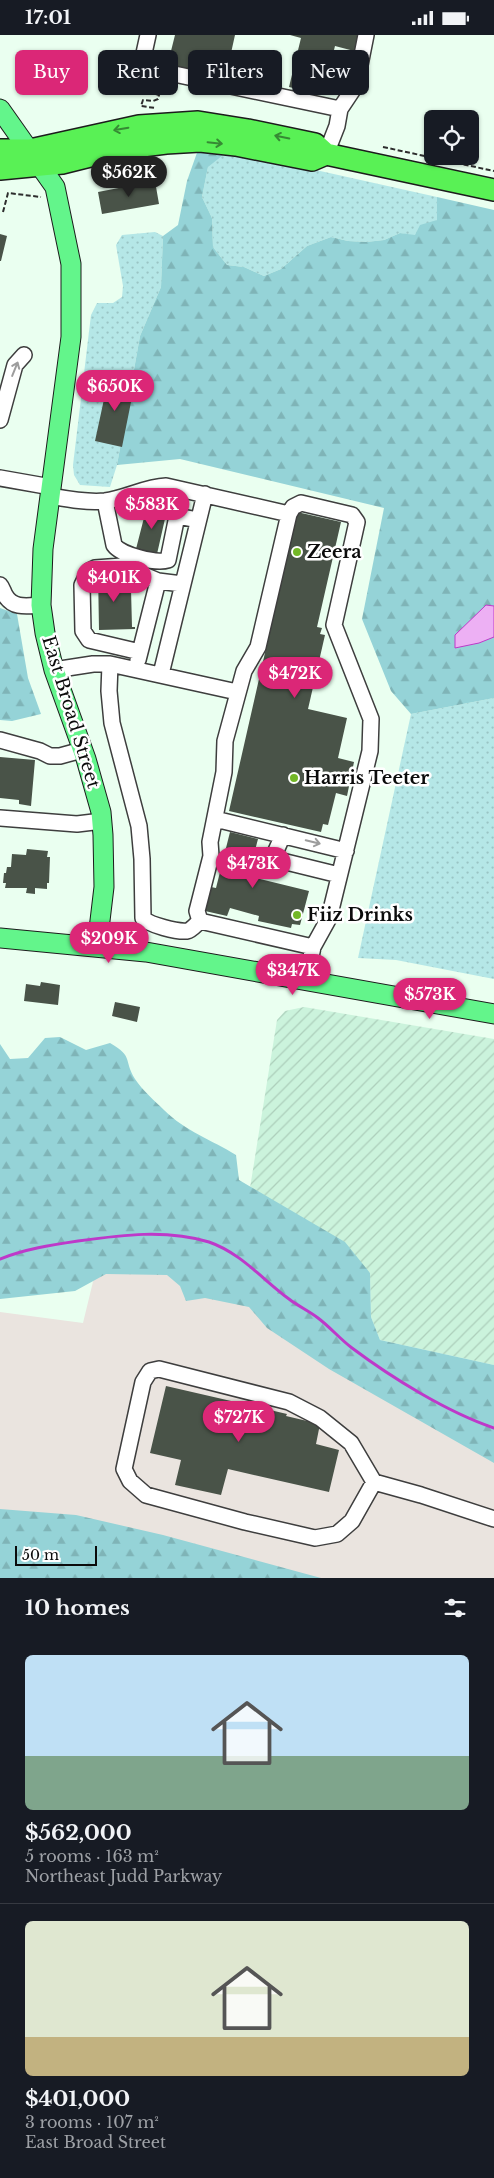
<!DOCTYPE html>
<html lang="en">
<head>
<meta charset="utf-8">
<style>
  body { margin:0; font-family:"Libre Baskerville",serif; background:#242831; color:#f1f3f6; height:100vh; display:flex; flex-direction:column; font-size:19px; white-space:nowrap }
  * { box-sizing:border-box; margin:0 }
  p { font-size:16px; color:#9ea1a6 }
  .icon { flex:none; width:28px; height:28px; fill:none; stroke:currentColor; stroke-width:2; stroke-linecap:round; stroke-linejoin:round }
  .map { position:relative; height:1543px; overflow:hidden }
  .details { display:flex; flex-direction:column; background:#171b24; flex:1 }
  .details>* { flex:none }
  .top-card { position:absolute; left:15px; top:15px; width:465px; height:45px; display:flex; gap:10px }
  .controls { position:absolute; left:424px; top:75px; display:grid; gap:10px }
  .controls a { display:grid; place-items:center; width:55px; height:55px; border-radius:8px; background:#171b24; box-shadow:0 1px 4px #0004; font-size:25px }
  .scale { position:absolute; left:15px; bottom:12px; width:82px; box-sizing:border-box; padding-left:5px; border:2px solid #0b0b0b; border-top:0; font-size:14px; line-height:18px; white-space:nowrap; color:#0b0b0b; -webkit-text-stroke:4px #fff; paint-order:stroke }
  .price { position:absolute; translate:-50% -42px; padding:0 11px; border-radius:18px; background:#db2777; color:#fff; font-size:16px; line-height:32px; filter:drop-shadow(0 1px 2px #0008) }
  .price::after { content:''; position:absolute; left:50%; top:30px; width:15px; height:11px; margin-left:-8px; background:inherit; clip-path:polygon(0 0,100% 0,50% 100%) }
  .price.current { background:#222; color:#fff }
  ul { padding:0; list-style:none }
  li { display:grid; align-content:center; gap:10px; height:265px; padding:0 25px }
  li+li { border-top:1px solid #363941 }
  li span { display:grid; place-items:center; height:155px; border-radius:8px; color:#555 }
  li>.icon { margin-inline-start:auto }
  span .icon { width:90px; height:90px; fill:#fffc; stroke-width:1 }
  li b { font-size:21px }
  h2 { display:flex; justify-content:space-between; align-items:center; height:60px; padding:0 25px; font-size:21px }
  .tag { padding:0 18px; border-radius:8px; background:#171b24; box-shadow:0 1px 4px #0004; font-size:18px; line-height:45px }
  .tag.current { background:#db2777; color:#fff }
  .status { display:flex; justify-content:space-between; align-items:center; height:35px; padding:0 25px; background:#171b24; direction:ltr }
  .status svg { height:14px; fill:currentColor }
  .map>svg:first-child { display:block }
  .industrial { fill:#eae4df }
  .farmland { fill:url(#farmland-furrows) }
  .grass { fill:url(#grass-dots) }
  .forest { fill:url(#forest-firs) }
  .water { fill:#edb0f4; stroke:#be39c9 }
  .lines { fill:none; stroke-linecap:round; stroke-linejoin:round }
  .stream { stroke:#be39c9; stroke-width:3 }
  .building { fill:#495348 }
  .minor-casing { stroke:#3e3e3e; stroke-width:18 }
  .major-casing { stroke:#1c1c1c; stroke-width:21 }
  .highway-casing { stroke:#1c1c1c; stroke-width:24 }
  .path { stroke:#2d2d2d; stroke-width:2; stroke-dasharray:5 2.5; stroke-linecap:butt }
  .minor { stroke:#fff; stroke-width:15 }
  .major { stroke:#63f58b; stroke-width:19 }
  .highway { stroke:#59f155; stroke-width:21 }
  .oneway { stroke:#368a34 }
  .oneway2 { stroke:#9d9d9d }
  .poi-dot { fill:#73b727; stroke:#fff; stroke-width:2 }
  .labels { text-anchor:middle; stroke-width:5; stroke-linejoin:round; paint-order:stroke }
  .poi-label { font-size:18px; font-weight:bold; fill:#0b0b0b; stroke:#fff; text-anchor:start }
  .street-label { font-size:18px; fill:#0b0b0b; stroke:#fff }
</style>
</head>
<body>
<div class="status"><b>17:01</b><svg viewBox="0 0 49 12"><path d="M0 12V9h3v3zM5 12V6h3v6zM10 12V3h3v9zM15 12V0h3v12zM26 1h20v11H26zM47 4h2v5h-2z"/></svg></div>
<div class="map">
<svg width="494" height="1543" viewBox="0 0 494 1543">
  <defs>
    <pattern id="farmland-furrows" width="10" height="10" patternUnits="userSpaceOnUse" patternTransform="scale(1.25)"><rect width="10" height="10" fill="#cbf3dc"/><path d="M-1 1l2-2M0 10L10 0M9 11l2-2" fill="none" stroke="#adcfbb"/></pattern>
    <pattern id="grass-dots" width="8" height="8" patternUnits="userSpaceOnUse" patternTransform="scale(1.25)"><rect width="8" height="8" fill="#b5e7e7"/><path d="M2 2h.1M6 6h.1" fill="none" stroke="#9ac5c5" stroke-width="1.8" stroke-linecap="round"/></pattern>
    <pattern id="forest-firs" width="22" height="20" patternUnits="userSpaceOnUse" patternTransform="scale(1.25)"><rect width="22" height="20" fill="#95d3d7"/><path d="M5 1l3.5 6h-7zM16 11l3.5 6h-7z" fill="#7fb4b7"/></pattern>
  </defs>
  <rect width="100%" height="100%" fill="#eafff0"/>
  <!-- industrial -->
  <path class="industrial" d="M99,1222L226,1231L494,1403V1543H216L0,1490V1277L83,1288Z"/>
  <!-- farmland -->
  <path class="farmland" d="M304,972L494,1004V1330L380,1305L371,1282L370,1238L250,1153L277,985L285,976Z"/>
  <!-- grass -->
  <path class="grass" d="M217,113L437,162V185L415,201L400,198L384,205L366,207L348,206L331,202L307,211L281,234L264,241L244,232L227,230L213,212L212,183L202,162L208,132Z
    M155,197L163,201L161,252L140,301L117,430L110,452L80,450L74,440L73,430L91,280L97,268H113L122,262L123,251L116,210L122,200Z
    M494,663V944L396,925L358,923L411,679Z"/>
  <!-- forest -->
  <path class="forest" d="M199,112L217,113L223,120L208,132L202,162L212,183L213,212L227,230L244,232L264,241L281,234L307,211L331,202L348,206L366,207L384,205L400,198L415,200L420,190L437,185V162L494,175V663L411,679L391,656L362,584L384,473L180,424L117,430L140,301L161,252L163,201L178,190L187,146Z
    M0,573L17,579L28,643L41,679L12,686L0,685Z
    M60,1002L86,1015L110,1008C134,1022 123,1024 135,1044C142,1055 155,1066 164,1075C185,1096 212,1105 236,1120L239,1145L345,1207L370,1238L371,1282L380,1305L494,1330V1428L329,1334L267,1293L249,1272L205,1263L186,1266L180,1251L167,1240L106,1239L75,1256L0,1264V1009L10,1024L28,1023L45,1003Z
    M0,1474L76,1480L163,1500L321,1543H0Z"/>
  <!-- water -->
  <path class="water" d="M486,570L494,571V602L479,608L455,613V600Z"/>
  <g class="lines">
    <!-- stream -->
    <path class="stream" d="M0,1224C25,1214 51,1210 78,1206C122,1200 166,1194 209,1207C241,1218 263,1245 289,1264C298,1271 309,1276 318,1283C330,1292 340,1304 352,1313C392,1343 447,1377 494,1393"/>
  </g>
  <!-- building -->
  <path class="building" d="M175,0H235L225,45L167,32Z
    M290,0H362L358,17L335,11L331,27L325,25L318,59L289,52L301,3Z
    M155,146L159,169L102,179L98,157Z
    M0,199L7,201L1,226H0Z
    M109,341L135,347L122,412L95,406Z
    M147,471L167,475L157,519L136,514Z
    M297,477L341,487L317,592L322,593L320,599L325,600L308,674L347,683L338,723L354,727L347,761L336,758L328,790L323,789L321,797L229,776Z
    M121,536V554H131L132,592H135V594L99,595L98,537Z
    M0,722L35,725L31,771L19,769V765L0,763Z
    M230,797L258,804L248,842L255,843L256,838L262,840L260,844L309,856L300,890L292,889L291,893L258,886L259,881L230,873L227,881L205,876L211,852L216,853Z
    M27,814L48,816L47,822H50L49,848H47V854L35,853V859L26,858L27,853H5L6,848H3L4,838H6L7,832H11L12,819L26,820Z
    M41,947L60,950L58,970L24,966L26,949L40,951Z
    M115,967L140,972L137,987L112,981Z
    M166,1351L287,1379L286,1381L320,1389L316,1409L339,1415L329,1457L228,1434L221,1460L175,1450L181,1425L150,1418Z"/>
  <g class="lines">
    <defs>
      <path id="minor" d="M148,0L141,32L340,74
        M326,119L337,91L340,74L356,50L366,0
        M0,385L15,330L24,320
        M0,443L51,452
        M50,461C67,464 87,468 105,466C126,463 145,452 166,451L289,479L258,612L244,636L225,706L224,737L210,807L211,821L197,876L200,886L313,912L306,946
        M105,466L114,510C121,520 156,529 168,525L177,481L198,485
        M289,479L293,472L301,468L352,480L357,487L334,590L371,684L370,716L329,883L313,912
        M0,550C2,552 3,556 5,560C13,574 27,571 41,570
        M140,617L89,605L83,596L82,550L89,536L95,533L122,531L158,546L182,549
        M138,625L158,546
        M110,629L109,656L112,688L139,791L142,824L143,883C149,890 177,897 187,896C192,895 196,889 200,886
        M54,635L93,629H110L237,657
        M161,639L205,459
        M0,705L40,716L50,721H60L82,715
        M0,783L77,789L102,786
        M215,784L346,816
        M283,800L275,818L278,825L339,840
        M374,1447L352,1486L337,1499L315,1503L245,1487L146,1460L130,1446L124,1434L143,1347L150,1336L159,1334L289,1367L320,1383L351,1408L374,1447L421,1460L494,1484"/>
      <path id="major" d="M0,74L55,152L71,229V302L43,514L41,570L45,598L54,635L86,724L101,777L103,800L104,852L99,894L93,911
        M0,903L146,917L494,979"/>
      <path id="highway" d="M0,115H30L139,91L198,87L248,95L315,109L326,119L494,155
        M0,134L62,128L118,114L166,108L200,106L236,110L312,125L326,119"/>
    </defs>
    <!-- minor casing -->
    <use href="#minor" class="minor-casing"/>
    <!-- major casing -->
    <use href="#major" class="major-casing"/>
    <!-- highway casing -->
    <use href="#highway" class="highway-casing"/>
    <!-- path -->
    <path class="path" d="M147,46L144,56L159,60L158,64L153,66L143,65L141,71L155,73
      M383,112L494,136
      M3,177L8,158L41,162"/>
    <!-- minor -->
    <use href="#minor" class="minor"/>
    <!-- major -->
    <use href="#major" class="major"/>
    <!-- highway -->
    <use href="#highway" class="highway"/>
  </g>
  <!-- one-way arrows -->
  <defs><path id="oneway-shaft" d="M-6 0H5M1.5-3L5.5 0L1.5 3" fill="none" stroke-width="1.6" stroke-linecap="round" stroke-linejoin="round" transform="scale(1.25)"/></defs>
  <g class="oneway">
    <use href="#oneway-shaft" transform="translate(121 94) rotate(170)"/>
    <use href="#oneway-shaft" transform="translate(282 102) rotate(-168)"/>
    <use href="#oneway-shaft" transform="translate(215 108) rotate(6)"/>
  </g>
  <g class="oneway2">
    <use href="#oneway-shaft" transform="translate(15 334) rotate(-68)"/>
    <use href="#oneway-shaft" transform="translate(313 807) rotate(14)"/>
  </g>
  <!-- markers -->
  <g class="poi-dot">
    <circle cx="297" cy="517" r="5"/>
    <circle cx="294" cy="743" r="5"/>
    <circle cx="297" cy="880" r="5"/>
  </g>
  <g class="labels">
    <!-- poi labels -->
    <g class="poi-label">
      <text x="307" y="523">Zeera</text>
      <text x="304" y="749">Harris Teeter</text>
      <text x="307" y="886">Fiiz Drinks</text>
    </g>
    <!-- street labels -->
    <g class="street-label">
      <text transform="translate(71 677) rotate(73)" y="6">East Broad Street</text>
    </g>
  </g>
</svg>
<div class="controls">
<a><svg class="icon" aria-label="locate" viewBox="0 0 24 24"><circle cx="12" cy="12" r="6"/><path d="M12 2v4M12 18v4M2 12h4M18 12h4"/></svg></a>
</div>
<div class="scale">50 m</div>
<b class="price current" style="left:129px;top:163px">$562K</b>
<b class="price" style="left:115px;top:377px">$650K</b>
<b class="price" style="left:152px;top:495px">$583K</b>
<b class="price" style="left:114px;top:568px">$401K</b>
<b class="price" style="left:295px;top:664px">$472K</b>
<b class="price" style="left:253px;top:854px">$473K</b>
<b class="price" style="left:109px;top:929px">$209K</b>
<b class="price" style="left:293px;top:961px">$347K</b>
<b class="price" style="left:430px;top:985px">$573K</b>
<b class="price" style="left:239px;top:1408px">$727K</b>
<div class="top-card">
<a class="tag current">Buy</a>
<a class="tag">Rent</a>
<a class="tag">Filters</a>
<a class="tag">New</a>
</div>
</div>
<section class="details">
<h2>10 homes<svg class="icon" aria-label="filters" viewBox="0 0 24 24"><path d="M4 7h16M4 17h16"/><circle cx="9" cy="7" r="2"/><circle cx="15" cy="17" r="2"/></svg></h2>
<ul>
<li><span style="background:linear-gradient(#bfe0f5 65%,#7fa58c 0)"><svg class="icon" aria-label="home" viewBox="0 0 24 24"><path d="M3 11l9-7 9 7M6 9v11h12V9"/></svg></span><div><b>$562,000</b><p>5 rooms · 163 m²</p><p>Northeast Judd Parkway</p></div></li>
<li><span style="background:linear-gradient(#dfe7d0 75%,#c2b280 0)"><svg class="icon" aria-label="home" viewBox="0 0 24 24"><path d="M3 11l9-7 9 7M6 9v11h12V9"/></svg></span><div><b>$401,000</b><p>3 rooms · 107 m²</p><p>East Broad Street</p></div></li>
</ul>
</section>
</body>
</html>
